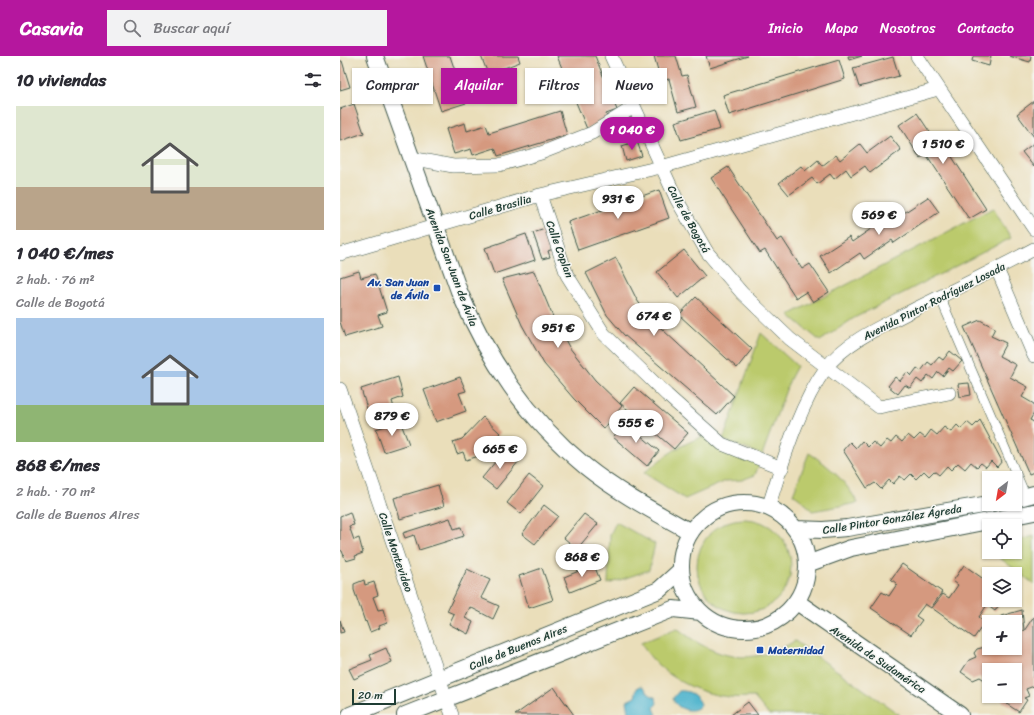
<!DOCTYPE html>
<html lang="es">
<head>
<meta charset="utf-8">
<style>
  body { margin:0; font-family:Sriracha,sans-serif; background:#f2f2f3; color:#2b2b33; height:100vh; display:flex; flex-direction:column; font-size:15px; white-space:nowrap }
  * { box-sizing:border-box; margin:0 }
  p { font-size:13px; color:#7c7c81 }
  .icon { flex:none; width:22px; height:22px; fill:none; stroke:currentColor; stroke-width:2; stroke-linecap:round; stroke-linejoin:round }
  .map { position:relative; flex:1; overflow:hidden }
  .details { display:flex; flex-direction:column; background:#fff; width:340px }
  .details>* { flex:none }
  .banner { position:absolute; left:12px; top:12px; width:380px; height:36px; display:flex; gap:8px }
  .needle { width:26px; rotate:211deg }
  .tools { position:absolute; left:642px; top:415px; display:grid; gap:8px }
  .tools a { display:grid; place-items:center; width:40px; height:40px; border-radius:0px; background:#fff; box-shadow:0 1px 3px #0004; font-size:20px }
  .scale { position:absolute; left:12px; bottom:10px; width:44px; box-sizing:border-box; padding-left:4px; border:2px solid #1f3d34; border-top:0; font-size:11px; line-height:14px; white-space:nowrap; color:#1f3d34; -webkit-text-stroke:3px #f6f6f2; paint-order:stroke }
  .price { position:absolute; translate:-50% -34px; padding:0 9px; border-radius:14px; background:#fff; color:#222; font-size:13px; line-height:26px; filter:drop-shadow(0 1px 2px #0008) }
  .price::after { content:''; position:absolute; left:50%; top:24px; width:12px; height:9px; margin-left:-6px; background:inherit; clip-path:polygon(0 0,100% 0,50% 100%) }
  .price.selected { background:#b5179e; color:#fff }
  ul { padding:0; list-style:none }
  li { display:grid; align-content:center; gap:8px; height:212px; padding:0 16px }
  li span { display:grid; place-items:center; height:124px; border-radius:0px; color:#555 }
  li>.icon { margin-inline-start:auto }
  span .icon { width:72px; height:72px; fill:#fffc; stroke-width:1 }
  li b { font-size:17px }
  h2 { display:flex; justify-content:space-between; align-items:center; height:48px; padding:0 16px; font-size:17px }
  .chip { padding:0 14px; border-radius:0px; background:#fff; box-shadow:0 1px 3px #0004; font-size:14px; line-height:36px }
  .chip.selected { background:#b5179e; color:#fff }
  header { display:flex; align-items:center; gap:24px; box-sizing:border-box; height:56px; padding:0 20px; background:#b5179e; color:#fff }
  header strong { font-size:19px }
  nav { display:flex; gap:22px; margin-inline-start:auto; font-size:14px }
  .search { width:280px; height:36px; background:#f2f2f3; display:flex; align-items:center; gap:10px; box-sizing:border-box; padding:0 14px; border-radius:0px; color:#7c7c81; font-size:15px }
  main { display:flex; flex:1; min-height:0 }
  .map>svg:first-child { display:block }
  .green { fill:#bbca6c; stroke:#6d8450 }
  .water { fill:#4db3cc; stroke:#367880 }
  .building { fill:#d5997f }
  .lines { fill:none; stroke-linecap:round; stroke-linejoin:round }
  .pedestrian-casing { stroke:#3d5548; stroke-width:10 }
  .minor-casing { stroke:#3d5548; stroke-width:14 }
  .tertiary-casing { stroke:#3d5548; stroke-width:18 }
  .pedestrian { stroke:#fff; stroke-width:9 }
  .minor { stroke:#fff; stroke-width:13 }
  .tertiary { stroke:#fff; stroke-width:16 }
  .transit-dot { fill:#1a4fb4; stroke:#f6f6f2; stroke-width:1.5 }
  .labels { text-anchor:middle; stroke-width:3; stroke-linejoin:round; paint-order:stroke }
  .street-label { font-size:11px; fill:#1f3d34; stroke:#f6f6f2 }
  .transit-label { font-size:11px; font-weight:bold; fill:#164399; stroke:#f6f6f2; text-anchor:end }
</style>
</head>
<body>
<header>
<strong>Casavia</strong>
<div class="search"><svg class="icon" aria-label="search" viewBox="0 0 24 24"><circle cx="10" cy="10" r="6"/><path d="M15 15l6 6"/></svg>Buscar aquí</div>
<nav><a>Inicio</a><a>Mapa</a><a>Nosotros</a><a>Contacto</a></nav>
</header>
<main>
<section class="details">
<h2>10 viviendas<svg class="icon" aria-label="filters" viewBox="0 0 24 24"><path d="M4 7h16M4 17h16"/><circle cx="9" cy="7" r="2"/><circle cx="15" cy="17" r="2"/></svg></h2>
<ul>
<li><span style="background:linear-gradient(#dfe7d0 65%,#b9a48a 0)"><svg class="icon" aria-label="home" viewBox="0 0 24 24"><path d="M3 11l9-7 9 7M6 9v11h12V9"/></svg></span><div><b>1 040 €/mes</b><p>2 hab. · 76 m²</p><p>Calle de Bogotá</p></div></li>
<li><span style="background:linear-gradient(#a9c7e8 70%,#8fb573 0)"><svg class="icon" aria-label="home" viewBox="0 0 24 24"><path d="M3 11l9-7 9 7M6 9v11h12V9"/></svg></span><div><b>868 €/mes</b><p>2 hab. · 70 m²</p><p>Calle de Buenos Aires</p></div></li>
</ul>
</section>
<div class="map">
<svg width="694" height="659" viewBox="0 0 694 659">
  <rect width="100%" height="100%" fill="#f6f6f2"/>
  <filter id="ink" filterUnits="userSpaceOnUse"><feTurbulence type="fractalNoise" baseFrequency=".025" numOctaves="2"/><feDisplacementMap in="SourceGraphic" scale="8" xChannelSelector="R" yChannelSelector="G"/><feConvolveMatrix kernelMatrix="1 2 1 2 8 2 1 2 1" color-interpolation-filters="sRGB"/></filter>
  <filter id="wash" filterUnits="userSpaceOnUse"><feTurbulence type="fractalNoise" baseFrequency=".012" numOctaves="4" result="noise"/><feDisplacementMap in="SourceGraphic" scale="16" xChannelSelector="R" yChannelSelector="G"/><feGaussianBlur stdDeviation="0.9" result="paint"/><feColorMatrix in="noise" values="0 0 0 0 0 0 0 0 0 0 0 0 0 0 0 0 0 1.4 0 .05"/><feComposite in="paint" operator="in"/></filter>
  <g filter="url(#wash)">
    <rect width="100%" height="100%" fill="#eadeba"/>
    <!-- green -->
    <path class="green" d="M653,152L671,182L514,262L480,285L449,259Z
      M421,277L457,310L450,323L422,399L383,384Z
      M367,379L420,406L415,419L402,424L386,425L345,443L304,417C327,398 339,389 367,379Z
      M469,397C490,410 506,426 518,447L472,455L464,446L453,438Z
      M357 510a47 47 0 1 1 94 0a47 47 0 1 1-94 0Z
      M276,466L315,488L309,514L268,528L270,479Z
      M694,480V528L652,496H675V485Z
      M337,572C377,604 410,611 455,585L560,659H429L414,641C406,641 398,642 390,641C356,638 317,617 301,587Z"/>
    <!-- water -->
    <path class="water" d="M301,630L304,631L309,638L316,642L317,647L314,652L317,659H293L289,657L287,645L295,641L297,632Z
      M339,635C349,634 357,639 361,648C356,659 335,654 333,642Z"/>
    <g id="blocks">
      <!-- building -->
      <path class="building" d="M83,0H110L126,47L101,55Z
        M141,0H178L180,6L148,18Z
        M217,0H255L277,54L266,58L268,65L247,73Z
        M314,0H336L342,20L347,19L356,51L338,56L329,23L321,25Z
        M366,0H408L370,12Z
        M508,0H522L509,4Z
        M633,0H651L649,10L632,5Z
        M669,0H691L690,6Z
        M553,1L559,20L519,31L513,12Z
        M499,4L505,23L389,59L383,39Z
        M0,5H2L10,31L0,34Z
        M694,45V81L677,58Z
        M14,48L24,77L0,85V53Z
        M374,54L380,73L341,84L335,66Z
        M220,55L227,79L158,100L155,92L133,99L131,93L114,98L106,73L125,67L127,75L146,69L149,77Z
        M577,57L599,90L603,87L646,153L629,163L586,98L580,102L559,69Z
        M550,80L561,94L530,117L525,110L511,120L506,113L494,123L490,118L477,128L472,122L449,139L439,127L461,110L465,115L478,104L482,110L496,99L500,104L520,88L527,97Z
        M297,85L302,100L286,105L282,90Z
        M694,87V111L682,96Z
        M388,111L437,185L442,182L462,213L470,208L489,236L473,246L466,236L456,242L425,194L420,197L371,122Z
        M319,134L329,162L238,194L228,166Z
        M588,141L599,156L554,187L552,184L524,203L520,197L491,217L480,200L509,181L512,186L541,166L544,170Z
        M208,172L215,192L208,195L210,201L202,203L193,177Z
        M186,178L195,204L154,218L145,192Z
        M344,194L365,220L338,242L317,216Z
        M276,202L297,244L309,261L394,340L377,359L284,279L267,259L246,217Z
        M19,215L21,222L35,218L47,256L38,259L42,270L5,281L0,266V221Z
        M194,215L213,261L229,291L255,324L282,350L264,373L234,343L204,308L182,269L162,223Z
        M356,241L412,293L397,312L339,259Z
        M640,264L655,272L651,280L666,287L659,300L676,309L670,321L688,331L682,341L694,348V357L690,364L694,366V416L689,418L624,271Z
        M610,295L622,305L613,315L609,312L603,320L598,316L593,323L588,319L582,327L577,323L570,332L565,329L558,338L548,330L555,321L560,325L567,316L571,320L577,312L581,315L588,306L592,309L599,301L603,304Z
        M58,321L63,341L52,345L54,352L29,359L21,333Z
        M120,321L126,335L119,337L126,355L96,366L84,334Z
        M629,327L631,339L620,341L618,328Z
        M294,331L348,377L334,393L280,347Z
        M143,361L160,377L139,400L126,404L123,396L117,398L113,386L122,383Z
        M640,364L662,405L657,411L651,405L646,411L641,407L637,411L631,406L625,413L618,407L611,414L607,410L599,419L594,415L589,420L584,415L576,423L571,418L565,424L560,420L553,428L549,424L541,433L535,427L527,432L503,394L510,386L516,392L522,385L528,391L533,386L540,392L547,384L551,387L556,381L562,386L568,379L574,384L580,378L585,382L591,374L597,379L604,371L611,376L617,369L621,373L627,366L633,371Z
        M60,365L69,388L44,396L36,373Z
        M286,367L319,395L307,410L273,381Z
        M165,394L179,405L156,433L142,422Z
        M189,419L203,430L181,458L167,447Z
        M98,429L104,450L60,463L54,442Z
        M204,449L218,460L195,488L182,478Z
        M10,456L14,469L9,470L14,484L19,482L23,497L15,500L16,502L6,505L2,495L0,494V460Z
        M244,458L258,468L237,493L224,482Z
        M110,462L114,473L121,471L124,480L79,494L74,479L65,482L63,477Z
        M562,508L602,536L591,552L585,548L576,560L582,564L571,579L531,552L542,536L549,540L557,528L551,523Z
        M254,509L260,524L230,536L224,521Z
        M624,509L649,527V544H662L655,555L647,549L639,561L645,566L634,582L592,552L603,538L609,542L618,529L613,525Z
        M202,512L213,544L189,552L179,520Z
        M127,513L150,524L141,542L159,550L153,563L130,551L125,562L133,566L128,578L109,568L114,558L107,555Z
        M24,524L25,529L34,526L38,539L33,541L38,554L43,553L47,567L39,570L40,572L30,576L26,565L25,566L14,534V528Z
        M682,554L684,575L694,560V630L686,633L689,640L684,642L687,644L679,656L662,645V640H675V614H649V627L640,621L633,624L621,616L629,604L636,601L634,597L637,593L645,591L643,584L649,583V592H675V566H657L661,560Z
        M0,564L4,576L0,577Z
        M46,592L52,606L14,623L9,613L32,604L30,599Z
        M214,631L234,659H175Z
        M408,646L418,659H391Z"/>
    </g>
  </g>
  <g filter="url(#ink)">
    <use href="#blocks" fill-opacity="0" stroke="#3d5548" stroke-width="1"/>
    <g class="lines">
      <defs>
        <path id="pedestrian" d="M600,241L686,441"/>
        <path id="minor" d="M271,0L337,144L367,196L402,237L450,283L539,351L609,337
          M577,0L694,173
          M71,102L113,110L159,109L201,97L252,77L294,51
          M200,139L227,219L264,278L327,339L382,388L442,412
          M0,198L200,139L321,111L598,33
          M657,213L694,300
          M0,333L112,659
          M428,452C443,406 458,351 486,312C507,284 547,268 577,252C616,233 655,214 694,193"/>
        <path id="tertiary" d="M35,0L119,235C148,304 187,362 245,410C277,436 315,456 351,476
          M675,443L694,438
          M341 510a63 63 0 1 1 126 0a63 63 0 1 1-126 0Z
          M455,473L483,474L507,472L649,448
          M467,508L511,492L694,456
          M457,546L620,659
          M10,659L319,534L341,514
          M65,659L333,553L361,556"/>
      </defs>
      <!-- pedestrian casing -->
      <use href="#pedestrian" class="pedestrian-casing"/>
      <!-- minor casing -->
      <use href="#minor" class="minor-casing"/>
      <!-- tertiary casing -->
      <use href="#tertiary" class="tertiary-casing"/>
      <!-- pedestrian -->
      <use href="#pedestrian" class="pedestrian"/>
      <!-- minor -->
      <use href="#minor" class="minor"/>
      <!-- tertiary -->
      <use href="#tertiary" class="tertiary"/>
    </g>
  </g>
  <!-- markers -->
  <g class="transit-dot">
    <rect x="93" y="228" width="8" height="8" rx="2"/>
    <rect x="416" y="590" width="8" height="8" rx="2"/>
  </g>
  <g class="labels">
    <!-- street labels -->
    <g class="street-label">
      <text transform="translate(160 151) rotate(-16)" y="4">Calle Brasilia</text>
      <text transform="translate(349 163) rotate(61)" y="4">Calle de Bogotá</text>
      <text transform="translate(220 193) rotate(70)" y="4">Calle Coplan</text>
      <text transform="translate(112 211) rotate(69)" y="4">Avenida San Juan de Ávila</text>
      <text transform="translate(594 245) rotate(-27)" y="4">Avenida Pintor Rodríguez Losada</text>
      <text transform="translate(552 463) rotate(-9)" y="4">Calle Pintor González Ágreda</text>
      <text transform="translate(56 496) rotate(71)" y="4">Calle Montevideo</text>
      <text transform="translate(178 591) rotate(-22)" y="4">Calle de Buenos Aires</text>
      <text transform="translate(538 603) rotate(34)" y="4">Avenida de Sudamérica</text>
    </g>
    <!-- transit labels -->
    <g class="transit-label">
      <text x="89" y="230">Av. San Juan<tspan x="89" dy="13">de Ávila</tspan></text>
      <text x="428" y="598" text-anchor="start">Maternidad</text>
    </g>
  </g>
</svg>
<div class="tools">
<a><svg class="needle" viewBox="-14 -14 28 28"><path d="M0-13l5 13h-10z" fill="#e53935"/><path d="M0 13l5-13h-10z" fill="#7c7c81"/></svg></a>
<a><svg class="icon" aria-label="locate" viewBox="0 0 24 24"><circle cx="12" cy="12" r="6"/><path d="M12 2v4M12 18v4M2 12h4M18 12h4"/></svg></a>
<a><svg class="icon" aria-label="layers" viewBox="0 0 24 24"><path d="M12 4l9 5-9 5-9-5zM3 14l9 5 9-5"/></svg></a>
<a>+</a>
<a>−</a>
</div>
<div class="scale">20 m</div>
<b class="price selected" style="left:292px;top:95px">1 040 €</b>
<b class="price" style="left:603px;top:109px">1 510 €</b>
<b class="price" style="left:278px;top:164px">931 €</b>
<b class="price" style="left:539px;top:180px">569 €</b>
<b class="price" style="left:314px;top:281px">674 €</b>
<b class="price" style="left:218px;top:293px">951 €</b>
<b class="price" style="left:52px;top:381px">879 €</b>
<b class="price" style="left:296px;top:388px">555 €</b>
<b class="price" style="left:160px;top:414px">665 €</b>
<b class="price" style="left:242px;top:522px">868 €</b>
<div class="banner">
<a class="chip">Comprar</a>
<a class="chip selected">Alquilar</a>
<a class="chip">Filtros</a>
<a class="chip">Nuevo</a>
</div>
</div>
</main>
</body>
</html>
